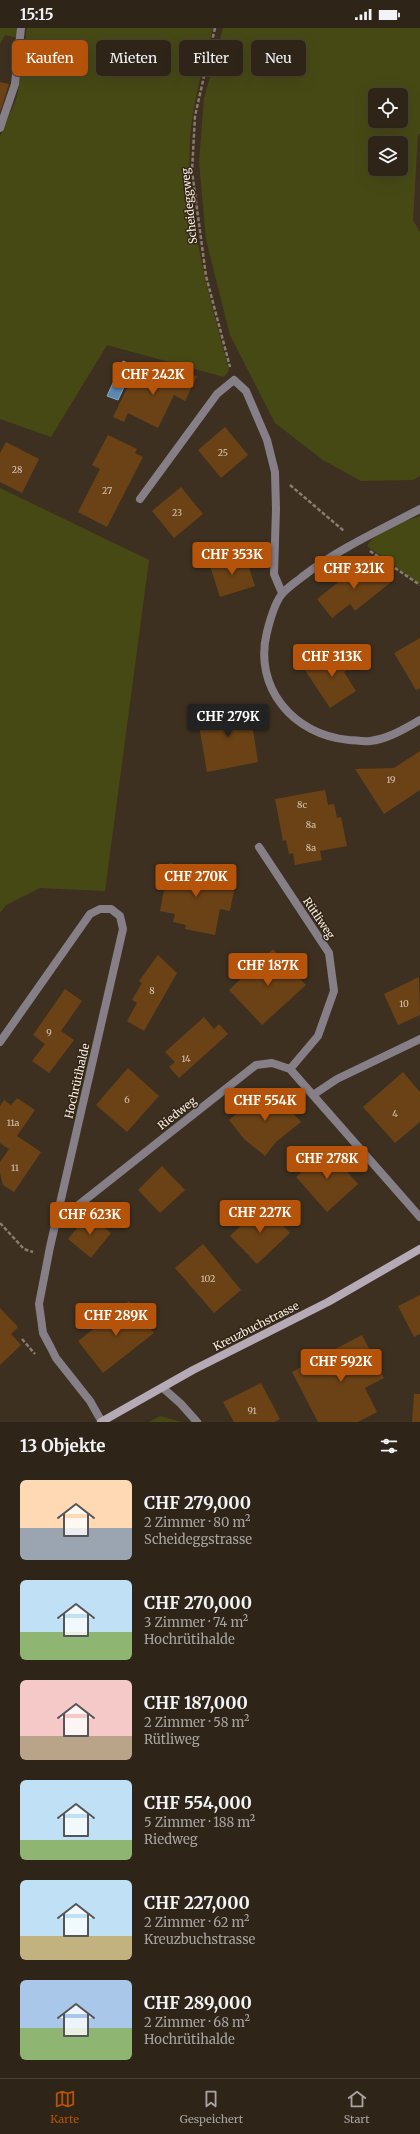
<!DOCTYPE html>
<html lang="de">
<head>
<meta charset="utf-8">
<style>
  body { margin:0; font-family:Merriweather,serif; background:#362c21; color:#f1f3f6; height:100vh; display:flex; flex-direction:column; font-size:15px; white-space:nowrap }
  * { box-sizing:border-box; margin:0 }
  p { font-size:13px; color:#a7a4a2 }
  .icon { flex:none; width:22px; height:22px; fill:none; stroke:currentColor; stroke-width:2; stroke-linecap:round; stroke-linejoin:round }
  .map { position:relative; height:1394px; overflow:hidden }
  .drawer { display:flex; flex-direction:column; background:#2e2418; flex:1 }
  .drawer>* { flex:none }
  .guide { position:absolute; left:12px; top:12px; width:396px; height:36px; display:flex; gap:8px }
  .tools { position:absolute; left:368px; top:60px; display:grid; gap:8px }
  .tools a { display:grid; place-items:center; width:40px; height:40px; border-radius:6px; background:#2e2418; box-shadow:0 4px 16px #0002,0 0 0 1px #494137; font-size:20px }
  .price { position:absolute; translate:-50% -34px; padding:0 9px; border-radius:4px; background:#b45309; color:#fff; font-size:13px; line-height:26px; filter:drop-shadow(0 1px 2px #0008) }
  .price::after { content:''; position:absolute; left:50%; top:24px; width:12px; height:9px; margin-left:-6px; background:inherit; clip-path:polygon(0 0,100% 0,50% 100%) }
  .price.on { background:#222; color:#fff }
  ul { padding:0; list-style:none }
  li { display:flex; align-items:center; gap:12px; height:100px; padding:0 20px }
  li span { display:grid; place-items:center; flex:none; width:112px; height:80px; border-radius:6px; color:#555 }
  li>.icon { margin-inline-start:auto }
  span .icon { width:48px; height:48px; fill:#fffc; stroke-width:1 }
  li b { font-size:17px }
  h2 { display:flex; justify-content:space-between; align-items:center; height:48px; padding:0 20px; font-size:17px }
  .pill { padding:0 14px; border-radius:6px; background:#2e2418; box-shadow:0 4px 16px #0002,0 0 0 1px #494137; font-size:14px; line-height:36px }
  .pill.on { background:#b45309; color:#fff }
  .status { display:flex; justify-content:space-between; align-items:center; height:28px; padding:0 20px; background:#2e2418; direction:ltr }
  .status svg { height:11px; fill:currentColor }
  .dock { display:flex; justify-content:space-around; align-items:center; height:56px; border-top:1px solid #494137; background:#2e2418; font-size:11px; color:#a7a4a2 }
  .dock a { display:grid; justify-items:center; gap:2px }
  .dock .on { color:#b45309 }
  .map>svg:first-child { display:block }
  .green { fill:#474915; fill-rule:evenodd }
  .water { fill:#5b8ab3; stroke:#8aa8c2 }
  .building { fill:#6b4216 }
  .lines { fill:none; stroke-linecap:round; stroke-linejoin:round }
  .path { stroke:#887c6f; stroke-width:2.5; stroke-dasharray:4 2; stroke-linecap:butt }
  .street { stroke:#867f87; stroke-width:8 }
  .secondary { stroke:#b6aab7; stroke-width:8 }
  .labels { text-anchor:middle; stroke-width:3; stroke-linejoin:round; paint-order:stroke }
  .number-label { font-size:9px; fill:#d5c4b1 }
  .street-label { font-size:11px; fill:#f8efe5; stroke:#332617 }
</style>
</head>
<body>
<div class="status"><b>15:15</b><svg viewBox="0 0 49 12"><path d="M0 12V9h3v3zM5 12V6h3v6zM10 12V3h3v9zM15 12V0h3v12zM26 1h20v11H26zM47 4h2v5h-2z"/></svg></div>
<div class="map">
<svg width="420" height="1394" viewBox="0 0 420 1394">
  <rect width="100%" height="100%" fill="#3d3020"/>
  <!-- green -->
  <path class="green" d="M0,0H18L17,10L5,7L0,16Z
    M27,0H213C204,36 193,72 190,110C185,187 209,268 229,342L224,349L107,317L51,409L0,391V109L17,69Z
    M223,0H420V105L418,107L413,192L420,204V448L413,452L361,453L323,432L275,395L230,307L206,211L199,134L204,71ZM375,67H401V93H375ZM375,115H401V141H375Z
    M0,460L149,532L105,863L40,860L6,877L0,885Z
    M420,488V556L367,518C377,502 402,494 420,488Z
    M160,1388L181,1394H149Z"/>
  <!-- water -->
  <path class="water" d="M123,333L134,338L118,372L107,368Z"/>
  <!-- building -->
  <path class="building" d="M0,54L9,56L0,84Z
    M136,342L161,354L166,345L197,348L185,373L174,367L158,400L128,385L124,394L113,389Z
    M225,399L248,427L221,450L198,422Z
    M108,407L137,421L135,425L143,429L107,499L78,484L100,441L92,437Z
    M6,414L39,431L22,465L0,454V425Z
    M181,459L203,486L174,510L152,483Z
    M245,527L255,558L220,569L210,538Z
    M364,534L383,547L390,555L355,583L350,576L332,590L317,571Z
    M420,610V660L416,662L394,625Z
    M339,620L351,639L344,644L356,663L330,680L305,642Z
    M249,677L258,734L207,744L197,686Z
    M420,723V762L384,786L355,741L394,740Z
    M325,762L328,777L334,776L337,790L341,789L347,818L320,823L322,832L295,837L293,825L289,826L286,812L283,813L275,771Z
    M169,835L212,843L211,848L224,850L223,855L235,857L230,883L220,881L215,907L185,901L186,897L173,894L175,886L160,883Z
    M273,921L306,957L262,997L229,962Z
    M158,927L177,945L144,1003L127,993L137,975L132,972L142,955L139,953Z
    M419,949L420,987L398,997L384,966Z
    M65,961L82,973L61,1003L74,1012L49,1045L32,1033L45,1016L33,1007Z
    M204,989L214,1001L219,996L228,1006L179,1050L169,1039L175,1034L165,1024Z
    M128,1040L159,1068L127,1104L96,1077Z
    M403,1044L420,1064V1094L395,1115L363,1079Z
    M265,1062L284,1075L301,1094L276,1114L265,1128L244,1111L229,1092Z
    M17,1070L35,1082L17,1108L41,1124L14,1164L3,1157L0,1145V1134L9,1121L0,1115V1078L4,1072L11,1077Z
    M327,1121L358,1156L327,1184L296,1149Z
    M162,1138L185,1162L160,1185L138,1162Z
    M263,1176L290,1205L257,1236L230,1208Z
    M88,1187L111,1205L91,1230L68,1211Z
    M203,1216L241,1262L214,1285L175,1240Z
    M420,1267V1306L414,1309L398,1278Z
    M129,1273L154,1305L103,1345L78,1313Z
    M0,1280L18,1299L11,1306L21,1317L0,1337Z
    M362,1307L384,1350L365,1360L377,1384L358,1394H318L292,1344Z
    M261,1355L280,1391L275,1394H234L223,1374Z
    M414,1366H420V1394H412Z"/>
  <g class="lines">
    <!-- path -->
    <path class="path" d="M215,0L195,88L192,143L206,248L230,339
      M290,457L344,503
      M370,523L420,557
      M0,1195L24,1221L33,1224
      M22,1311L35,1326"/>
    <!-- street -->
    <path class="street" d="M0,100L15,56L21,0
      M140,471L217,366L234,352L246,363L267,412L275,444L276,481L274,546L282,565
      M420,481C380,502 338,521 302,549C296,554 288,559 283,565C275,573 270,592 267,604C253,659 293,707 349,712C355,712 363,714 370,713C388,711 404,701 420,692
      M259,819L329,925L334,963L318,1008L290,1041
      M0,1014L90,886L100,881H111L120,888L123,901L50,1219L39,1276L43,1305L51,1320L56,1330L90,1373L102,1394
      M313,1067L337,1051L420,1011
      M57,1194L256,1037L272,1035L290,1041L420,1189
      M163,1360L181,1376L197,1394"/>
    <!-- secondary -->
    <path class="secondary" d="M101,1394L193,1342L328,1274L420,1221"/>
  </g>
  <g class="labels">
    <!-- number labels -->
    <g class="number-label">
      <text x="223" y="428">25</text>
      <text x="17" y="445">28</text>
      <text x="107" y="466">27</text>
      <text x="177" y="488">23</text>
      <text x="391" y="755">19</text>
      <text x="302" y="780">8c</text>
      <text x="311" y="800">8a</text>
      <text x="311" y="823">8a</text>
      <text x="152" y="966">8</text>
      <text x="404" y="979">10</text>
      <text x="49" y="1008">9</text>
      <text x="186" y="1034">14</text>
      <text x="127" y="1075">6</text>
      <text x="395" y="1089">4</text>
      <text x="13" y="1098">11a</text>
      <text x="15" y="1143">11</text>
      <text x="208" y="1254">102</text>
      <text x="252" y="1386">91</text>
    </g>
    <!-- street labels -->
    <g class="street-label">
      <text transform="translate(189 178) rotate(-96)" y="4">Scheideggweg</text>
      <text transform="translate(319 890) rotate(56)" y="4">Rütliweg</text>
      <text transform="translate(77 1053) rotate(-77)" y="4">Hochrütihalde</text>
      <text transform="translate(177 1085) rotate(-38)" y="4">Riedweg</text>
      <text transform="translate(256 1298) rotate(-27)" y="4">Kreuzbuchstrasse</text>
    </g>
  </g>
</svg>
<div class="tools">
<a><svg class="icon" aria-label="locate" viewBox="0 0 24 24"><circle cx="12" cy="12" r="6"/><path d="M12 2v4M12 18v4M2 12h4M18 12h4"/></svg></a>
<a><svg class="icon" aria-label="layers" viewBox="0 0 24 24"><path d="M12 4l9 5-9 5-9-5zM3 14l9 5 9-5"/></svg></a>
</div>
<b class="price" style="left:153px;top:368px">CHF 242K</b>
<b class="price" style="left:232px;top:548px">CHF 353K</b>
<b class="price" style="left:354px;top:562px">CHF 321K</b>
<b class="price" style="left:332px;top:650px">CHF 313K</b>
<b class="price on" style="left:228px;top:710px">CHF 279K</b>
<b class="price" style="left:196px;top:870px">CHF 270K</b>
<b class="price" style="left:268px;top:959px">CHF 187K</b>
<b class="price" style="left:265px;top:1094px">CHF 554K</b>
<b class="price" style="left:327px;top:1152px">CHF 278K</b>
<b class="price" style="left:260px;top:1206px">CHF 227K</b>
<b class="price" style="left:90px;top:1208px">CHF 623K</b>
<b class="price" style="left:116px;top:1309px">CHF 289K</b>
<b class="price" style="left:341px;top:1355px">CHF 592K</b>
<div class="guide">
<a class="pill on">Kaufen</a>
<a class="pill">Mieten</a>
<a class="pill">Filter</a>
<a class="pill">Neu</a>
</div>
</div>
<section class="drawer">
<h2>13 Objekte<svg class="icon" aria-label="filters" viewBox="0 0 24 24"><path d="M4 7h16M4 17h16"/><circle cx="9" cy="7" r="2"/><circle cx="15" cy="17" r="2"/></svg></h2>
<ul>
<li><span style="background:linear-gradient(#ffd9b3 60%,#9aa5b1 0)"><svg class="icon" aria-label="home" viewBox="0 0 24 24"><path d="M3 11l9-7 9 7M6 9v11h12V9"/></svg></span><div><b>CHF 279,000</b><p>2 Zimmer · 80 m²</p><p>Scheideggstrasse</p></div></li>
<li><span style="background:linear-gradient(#bfe0f5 65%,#8fb573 0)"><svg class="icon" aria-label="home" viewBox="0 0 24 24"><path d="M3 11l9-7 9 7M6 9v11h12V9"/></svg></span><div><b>CHF 270,000</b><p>3 Zimmer · 74 m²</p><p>Hochrütihalde</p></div></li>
<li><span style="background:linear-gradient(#f6c9c9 70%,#b9a48a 0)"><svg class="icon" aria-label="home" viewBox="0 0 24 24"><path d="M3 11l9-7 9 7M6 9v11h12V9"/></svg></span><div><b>CHF 187,000</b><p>2 Zimmer · 58 m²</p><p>Rütliweg</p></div></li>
<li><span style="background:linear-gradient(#bfe0f5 75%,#8fb573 0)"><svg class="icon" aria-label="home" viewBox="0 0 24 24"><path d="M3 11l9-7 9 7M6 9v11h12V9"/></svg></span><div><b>CHF 554,000</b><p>5 Zimmer · 188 m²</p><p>Riedweg</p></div></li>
<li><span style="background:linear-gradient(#bfe0f5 70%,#c2b280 0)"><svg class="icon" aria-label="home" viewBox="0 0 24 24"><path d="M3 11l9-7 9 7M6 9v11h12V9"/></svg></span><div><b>CHF 227,000</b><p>2 Zimmer · 62 m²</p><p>Kreuzbuchstrasse</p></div></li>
<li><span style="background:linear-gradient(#a9c7e8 60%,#8fb573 0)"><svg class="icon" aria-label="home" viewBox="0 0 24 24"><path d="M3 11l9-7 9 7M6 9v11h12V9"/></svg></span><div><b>CHF 289,000</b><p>2 Zimmer · 68 m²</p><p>Hochrütihalde</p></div></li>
</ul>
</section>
<nav class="dock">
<a class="on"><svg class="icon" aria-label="map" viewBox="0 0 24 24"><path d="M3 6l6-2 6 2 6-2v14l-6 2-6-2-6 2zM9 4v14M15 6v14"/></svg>Karte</a>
<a><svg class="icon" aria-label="saved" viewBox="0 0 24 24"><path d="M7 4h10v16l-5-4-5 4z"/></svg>Gespeichert</a>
<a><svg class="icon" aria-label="home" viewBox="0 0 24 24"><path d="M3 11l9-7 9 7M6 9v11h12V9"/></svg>Start</a>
</nav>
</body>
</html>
